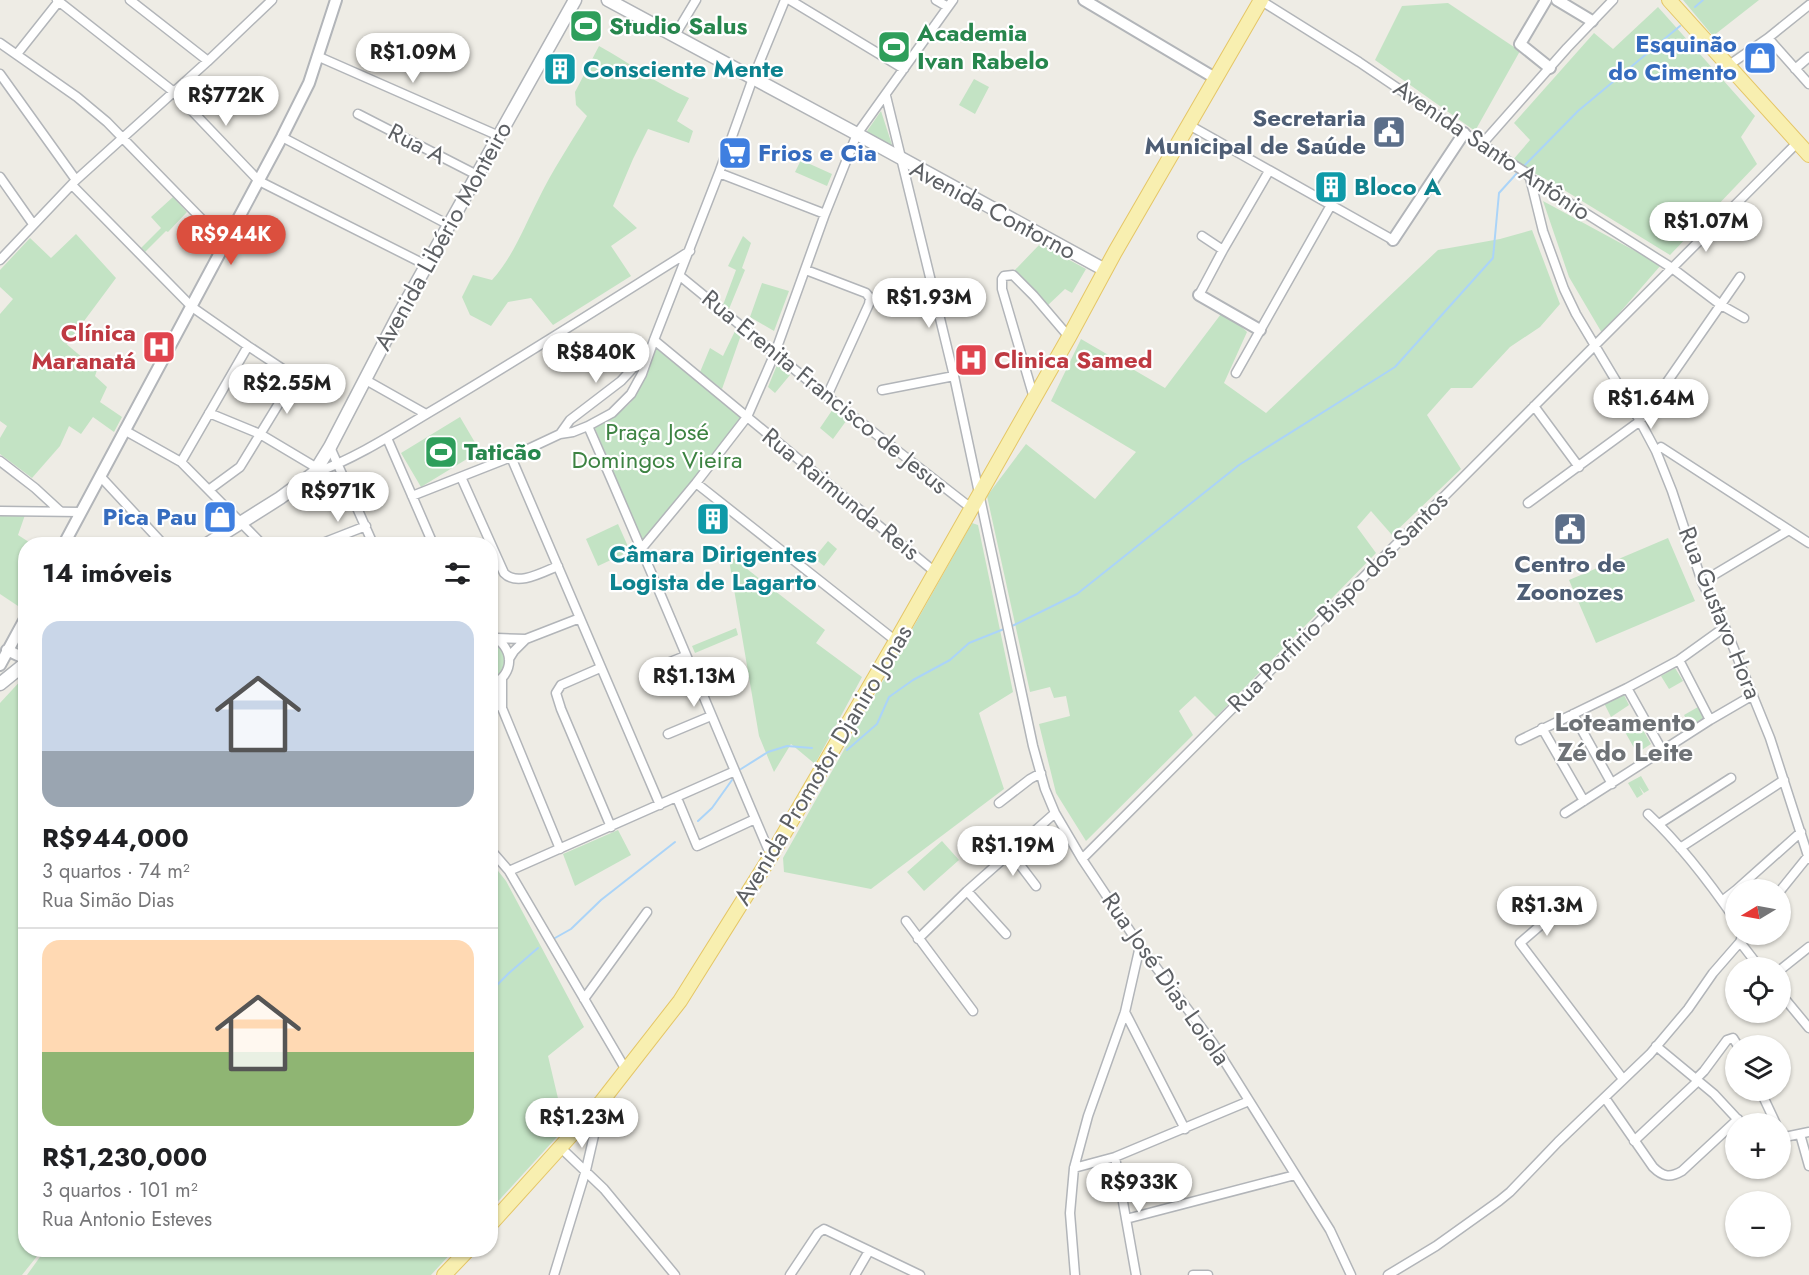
<!DOCTYPE html>
<html lang="pt">
<head>
<meta charset="utf-8">
<style>
  body { margin:0; font-family:Jost,sans-serif; background:#f6f6f6; color:#202124; height:100vh; display:flex; flex-direction:column; font-size:22px; white-space:nowrap }
  * { box-sizing:border-box; margin:0 }
  p { font-size:20px; color:#757577 }
  .icon { flex:none; width:33px; height:33px; fill:none; stroke:currentColor; stroke-width:2; stroke-linecap:round; stroke-linejoin:round }
  .map { position:relative; flex:1; overflow:hidden }
  .details { position:absolute; left:18px; top:537px; width:480px; height:720px; display:flex; flex-direction:column; background:#fff; border-radius:24px; box-shadow:0 2px 4px #0004 }
  .details>* { flex:none }
  .needle { width:39px; rotate:260deg }
  .controls { position:absolute; left:1725px; top:879px; display:grid; gap:12px }
  .controls a { display:grid; place-items:center; width:66px; height:66px; border-radius:50%; background:#fff; box-shadow:0 2px 4px #0004; font-size:30px }
  .price { position:absolute; translate:-50% -51px; padding:0 14px; border-radius:21px; background:#fff; color:#222; font-size:20px; line-height:39px; filter:drop-shadow(0 2px 3px #0008) }
  .price::after { content:''; position:absolute; left:50%; top:36px; width:18px; height:14px; margin-left:-9px; background:inherit; clip-path:polygon(0 0,100% 0,50% 100%) }
  .price.on { background:#db4f3e; color:#fff }
  ul { padding:0; list-style:none }
  li { display:grid; align-content:center; gap:12px; height:318px; padding:0 24px }
  li+li { border-top:2px solid #e0e0e0 }
  li span { display:grid; place-items:center; height:186px; border-radius:18px; color:#555 }
  li>.icon { margin-inline-start:auto }
  span .icon { width:108px; height:108px; fill:#fffc; stroke-width:1 }
  li b { font-size:26px }
  h2 { display:flex; justify-content:space-between; align-items:center; height:72px; padding:0 24px; font-size:26px }
  .map>svg:first-child { display:block }
  .green { fill:#c3e3c4 }
  .lines { fill:none; stroke-linecap:round; stroke-linejoin:round }
  .stream { stroke:#abd4f8; stroke-width:2 }
  .minor-casing { stroke:#b2b5b9; stroke-width:11 }
  .tertiary-casing { stroke:#b2b5b9; stroke-width:14 }
  .secondary-casing { stroke:#b1b4b8; stroke-width:15 }
  .primary-casing { stroke:#e5c666; stroke-width:16 }
  .minor { stroke:#fff; stroke-width:8 }
  .tertiary { stroke:#fff; stroke-width:10 }
  .secondary { stroke:#fff; stroke-width:12 }
  .primary { stroke:#f8efb0; stroke-width:14 }
  .labels { text-anchor:middle; stroke-width:4.5; stroke-linejoin:round; paint-order:stroke }
  .leisure-label { font-size:24px; font-weight:bold; fill:#27864d; stroke:#fff; text-anchor:start }
  .shop-label { font-size:24px; font-weight:bold; fill:#366cbe; stroke:#fff; text-anchor:end }
  .culture-label { font-size:24px; font-weight:bold; fill:#0d838f; stroke:#fff; text-anchor:start }
  .service-label { font-size:24px; font-weight:bold; fill:#4e5e75; stroke:#fff; text-anchor:end }
  .street-label { font-size:24px; fill:#5d6064; stroke:#fff }
  .health-label { font-size:24px; font-weight:bold; fill:#be3a42; stroke:#fff; text-anchor:end }
  .park-label { font-size:24px; fill:#3d8342; stroke:#fff }
  .neighbourhood-label { font-size:26px; font-weight:bold; fill:#6e7276; stroke:#fff }
</style>
</head>
<body>
<div class="map">
<svg width="1809" height="1275" viewBox="0 0 1809 1275">
  <rect width="100%" height="100%" fill="#eeece5"/>
  <!-- green -->
  <path class="green" d="M1683,0H1759L1713,36Z
    M1448,3L1520,51L1475,131L1375,60L1402,6Z
    M1658,7L1755,116L1741,137L1757,164L1670,255L1551,182L1512,161L1530,140L1514,123L1594,33L1613,49Z
    M599,46C630,63 657,84 689,98L677,121L693,131L689,143L648,129L633,159L613,206L637,228L611,246L631,276L553,325L531,298L508,302L491,326L470,315L462,297L473,275L492,280C513,257 524,227 538,200C552,171 570,144 587,116L576,105L575,92Z
    M974,79L989,87L975,114L959,105Z
    M881,111L893,148L865,134Z
    M801,160L832,174L827,186L795,172Z
    M173,197L187,212L168,232L166,231L145,252L141,248L161,228L151,217Z
    M1543,201L1661,265L1602,333L1569,277Z
    M1532,230L1560,304L1540,327L1510,347L1472,388H1451L1427,415L1461,469L1392,535L1371,511L1357,527L1376,553L1216,717L1195,696L1179,711L1193,735L1086,841L1056,793L1039,724L1070,716L1066,696L1054,698L1050,687L1030,692L987,496L1026,444L1095,499L1136,452L1051,401L1081,339L1165,388L1221,314L1234,319L1247,332L1224,383L1266,413L1438,250L1500,239Z
    M76,234L116,278L67,344L57,336L97,370L95,376L107,387L100,402L122,417L114,432L93,417L81,434L69,426L60,446L32,478L0,454V438L7,426L0,421V314L13,299L0,287V270L30,238L51,258Z
    M743,236L751,243L742,268L745,270L729,309L723,305L736,270L728,266Z
    M1040,244L1086,269L1072,293L1065,289L1047,306L1013,272Z
    M762,283L789,291L774,331L750,317Z
    M735,331L741,335L722,389L700,372L710,348L723,356Z
    M653,343L744,417L693,481L643,542L594,426C608,419 625,411 634,398C644,382 648,361 653,343Z
    M777,365L790,375L775,393L768,387Z
    M835,406L849,417L833,439L820,428Z
    M460,417L480,451L421,487L401,453Z
    M25,515L18,535L32,544H26V607L24,610L0,594V516Z
    M972,523L978,525L1013,692L979,713L1004,789L871,889L784,872L783,858Z
    M618,524L630,551L598,566L586,539Z
    M1668,538L1695,601L1596,643L1569,580Z
    M828,541L837,549L824,566L814,558Z
    M728,554L825,630L816,643L862,677L815,764L791,744L774,772L759,736Z
    M736,628L738,635L695,653L692,646Z
    M490,639C508,651 513,671 490,682Z
    M1675,668L1683,681L1669,689L1661,676Z
    M25,676L26,1250H42L22,1275H0V703Z
    M1624,695L1629,705L1611,717L1604,703Z
    M1698,707L1706,720L1692,729L1684,715Z
    M1639,723L1651,744L1637,753L1625,732Z
    M1641,776L1649,790L1644,793L1639,786L1643,794L1637,798L1628,783Z
    M618,830L631,855L575,886L563,854Z
    M942,841L959,860L924,891L907,872Z
    M491,862L506,881L584,1027L548,1056L565,1128L491,1209Z
    M45,1250H454L431,1275H27Z"/>
  <g class="lines">
    <!-- stream -->
    <path class="stream" d="M1695,7L1703,0
      M1524,166L1578,111L1680,26
      M1010,627L1077,594L1239,465L1395,367L1493,258L1499,193L1518,172
      M847,750L877,724L889,697L913,680L950,660L969,643L1004,629
      M741,769L768,752L787,746L812,748
      M698,821L712,808L732,780
      M555,938L571,929L601,900L675,842
      M490,992L509,973L538,948"/>
    <defs>
      <path id="minor" d="M57,0L174,92L259,181L426,265
        M130,0L208,61
        M790,0L904,69
        M936,0L948,7
        M1260,0L1359,62L1458,129L1525,172L1530,178L1672,268L1721,305L1744,318
        M675,35L696,0
        M1768,38L1809,84
        M0,43L77,97L107,122L226,244
        M17,54L59,1
        M317,56L499,136
        M1729,65L1768,38L1809,5
        M1795,69L1809,57
        M0,74L76,180
        M886,96L954,376L1033,746L1045,789L1055,813L1082,859L1140,946L1213,1043L1330,1230L1351,1275
        M358,114L477,175
        M1189,125L1393,240
        M282,137L449,225
        M1482,144L1567,48L1613,0
        M719,173L825,214
        M0,177L33,224
        M1530,178L1543,231L1564,289L1576,314L1640,421L1656,451L1672,491L1702,582L1725,627L1770,738L1809,859
        M72,185L192,307L248,346L292,375V382L240,467L210,489
        M1202,236L1223,250
        M0,260L76,180L208,61L272,0
        M806,270L866,293L870,298L869,304L827,396
        M680,276L827,396L971,508
        M1199,295L1223,250L1269,171
        M654,340L935,572
        M1236,373L1331,205
        M364,379L426,414
        M882,390L954,376
        M1034,398L1002,289V279L1004,276L1013,275L1034,296L1069,337
        M1534,406L1579,467
        M209,413L260,434L317,468
        M588,426C651,569 710,713 771,856
        M124,430L181,462L262,544
        M560,434L570,420L621,381L646,354
        M387,438L433,544
        M330,447L373,544
        M1656,451L1661,447L1809,543
        M511,457L660,805
        M0,461L35,488L60,511
        M181,462L248,346
        M315,473C359,457 399,430 440,406C524,356 607,303 690,251
        M100,476L163,544
        M461,477L504,573C517,587 543,572 558,566
        M696,483L896,641
        M412,496L511,457L560,434L573,432L588,426L612,413L631,394L642,374L654,340L719,173L753,78L785,0
        M1528,503L1640,421L1740,277
        M0,511L81,512
        M320,544L366,526
        M642,548L696,483L747,417L775,353L825,214L857,134L953,0
        M1702,582L1789,530
        M490,635C515,646 516,675 490,686
        M497,638L526,639L580,618
        M509,659L514,651L526,639
        M1679,660L1710,720
        M660,666L685,656
        M600,668L561,685L556,693L561,709L611,827
        M502,679V708L560,849
        M1627,688L1663,752
        M490,697L502,708
        M1573,714L1612,784
        M1542,728L1584,801
        M668,734L711,716
        M1520,740L1627,688L1679,660L1725,627
        M677,798L697,846L755,819
        M999,803L1030,779L1041,773
        M1565,813L1710,720L1753,695
        M1648,814C1681,845 1710,883 1736,921
        M1659,824L1731,778
        M1680,848L1784,780
        M490,849L509,871L626,1070
        M1011,853L1036,886
        M1082,859L1798,142
        M509,871L735,771
        M1736,890L1801,832
        M967,891L1006,934
        M1780,891L1809,855
        M1722,901L1736,890
        M1557,911L1520,943L1623,1079
        M906,921L973,1011
        M918,939L967,891L1055,813
        M1740,942L1760,968
        M1780,970L1809,947
        M1780,993L1809,1028
        M584,999L647,912
        M1125,1012L1185,1129
        M1656,1046L1714,1094L1740,1122
        M1696,1079L1704,1071L1727,1040L1733,1038L1738,1046
        M1760,1090L1776,1124
        M1605,1098L1653,1167C1663,1177 1670,1178 1682,1171L1738,1119
        M1800,1134L1809,1166
        M1780,1138L1809,1132
        M1634,1141L1698,1081
        M561,1148L604,1189L675,1275
        M1115,1157L1136,1275
        M1074,1168L1115,1157L1249,1101
        M1126,1219L1295,1175
        M554,1275L586,1170L601,1105
        M790,1275L818,1233L824,1229L920,1275
        M855,1275L869,1251
        M1075,1275L1070,1213L1074,1168L1088,1116L1125,1012L1140,946
        M1193,1275H1208
        M1388,1275L1436,1246L1499,1201L1510,1192L1558,1142L1650,1054L1688,1009L1713,973L1740,942L1743,934"/>
      <path id="tertiary" d="M1084,0L1215,78
        M1546,0L1520,44L1550,68
        M1557,0L1592,21
        M1393,240L1464,133
        M1199,295L1260,330
        M64,544L282,137L309,83L336,0
        M7,650L26,659
        M0,665L26,617"/>
      <path id="secondary" d="M608,0L857,134L1105,270
        M207,544L280,498L314,473L330,447L397,318L575,0
        M0,684L26,663"/>
      <path id="primary" d="M1669,0L1809,155
        M490,1225L602,1101L680,1001L771,856L896,641L1069,337L1115,252L1261,0
        M444,1275L468,1250"/>
    </defs>
    <!-- minor casing -->
    <use href="#minor" class="minor-casing"/>
    <!-- tertiary casing -->
    <use href="#tertiary" class="tertiary-casing"/>
    <!-- secondary casing -->
    <use href="#secondary" class="secondary-casing"/>
    <!-- primary casing -->
    <use href="#primary" class="primary-casing"/>
    <!-- minor -->
    <use href="#minor" class="minor"/>
    <!-- tertiary -->
    <use href="#tertiary" class="tertiary"/>
    <!-- secondary -->
    <use href="#secondary" class="secondary"/>
    <!-- primary -->
    <use href="#primary" class="primary"/>
  </g>
  <!-- icons -->
  <defs>
    <symbol id="stadium-square" viewBox="-11 -11 22 22"><rect x="-9" y="-9" width="18" height="18" rx="4" fill="#2e9e5b" stroke="#fff"/><path d="M0-5a6.5 5 0 1 0 0 10a6.5 5 0 1 0 0-10ZM-3.5-1.8h7v3.6h-7Z" fill="#fff"/></symbol>
    <symbol id="shop-square" viewBox="-11 -11 22 22"><rect x="-9" y="-9" width="18" height="18" rx="4" fill="#3f7fe0" stroke="#fff"/><path d="M-5-2.5h2.3a2.7 3.5 0 0 1 5.4 0H5L5.5 6h-11ZM-1.5-2.5h3a1.5 2.3 0 0 0-3 0Z" fill="#fff"/></symbol>
    <symbol id="building-square" viewBox="-11 -11 22 22"><rect x="-9" y="-9" width="18" height="18" rx="4" fill="#0f9aa8" stroke="#fff"/><path d="M-4-6H4V6H1V3H-1V6H-4ZM-2.5-4.3h1.7v1.8h-1.7ZM.8-4.3h1.7v1.8H.8ZM-2.5-1h1.7V.8h-1.7ZM.8-1h1.7V.8H.8Z" fill="#fff"/></symbol>
    <symbol id="civic-square" viewBox="-11 -11 22 22"><rect x="-9" y="-9" width="18" height="18" rx="4" fill="#5c6f8a" stroke="#fff"/><path d="M-.6-6.5H3V-4.5H.6V-3L4-1V1h2V6H-6V1h2V-1L-.6-3ZM-1.2 2.5V6h2.4V2.5Z" fill="#fff"/></symbol>
    <symbol id="supermarket-square" viewBox="-11 -11 22 22"><rect x="-9" y="-9" width="18" height="18" rx="4" fill="#3f7fe0" stroke="#fff"/><path d="M-6-5.5h2.5l.6 2H6L4.5 2H-2.5L-4.4-4H-6ZM-1.5 3.2a1.3 1.3 0 1 0 .1 0ZM3 3.2a1.3 1.3 0 1 0 .1 0Z" fill="#fff"/></symbol>
    <symbol id="hospital-square" viewBox="-11 -11 22 22"><rect x="-9" y="-9" width="18" height="18" rx="4" fill="#e0444e" stroke="#fff"/><path d="M-5-5h3v3.5h4V-5h3V5h-3V1.5h-4V5h-3Z" fill="#fff"/></symbol>
  </defs>
  <g fill-rule="evenodd">
    <use href="#stadium-square" x="567" y="7" width="38" height="38"/>
    <use href="#stadium-square" x="875" y="28" width="38" height="38"/>
    <use href="#shop-square" x="1741" y="39" width="38" height="38"/>
    <use href="#building-square" x="541" y="50" width="38" height="38"/>
    <use href="#civic-square" x="1370" y="113" width="38" height="38"/>
    <use href="#supermarket-square" x="716" y="134" width="38" height="38"/>
    <use href="#building-square" x="1312" y="168" width="38" height="38"/>
    <use href="#hospital-square" x="140" y="328" width="38" height="38"/>
    <use href="#hospital-square" x="952" y="341" width="38" height="38"/>
    <use href="#stadium-square" x="422" y="433" width="38" height="38"/>
    <use href="#shop-square" x="201" y="498" width="38" height="38"/>
    <use href="#building-square" x="694" y="500" width="38" height="38"/>
    <use href="#civic-square" x="1551" y="510" width="38" height="38"/>
  </g>
  <g class="labels">
    <!-- leisure labels -->
    <g class="leisure-label">
      <text x="609" y="34">Studio Salus</text>
      <text x="917" y="41">Academia<tspan x="917" dy="28">Ivan Rabelo</tspan></text>
      <text x="464" y="460">Taticão</text>
    </g>
    <!-- shop labels -->
    <g class="shop-label">
      <text x="1737" y="52">Esquinão<tspan x="1737" dy="28">do Cimento</tspan></text>
      <text x="758" y="161" text-anchor="start">Frios e Cia</text>
      <text x="197" y="525">Pica Pau</text>
    </g>
    <!-- culture labels -->
    <g class="culture-label">
      <text x="583" y="77">Consciente Mente</text>
      <text x="1354" y="195">Bloco A</text>
      <text x="713" y="562" text-anchor="middle">Câmara Dirigentes<tspan x="713" dy="28">Logista de Lagarto</tspan></text>
    </g>
    <!-- service labels -->
    <g class="service-label">
      <text x="1366" y="126">Secretaria<tspan x="1366" dy="28">Municipal de Saúde</tspan></text>
      <text x="1570" y="572" text-anchor="middle">Centro de<tspan x="1570" dy="28">Zoonozes</tspan></text>
    </g>
    <!-- street labels -->
    <g class="street-label">
      <text transform="translate(417 144) rotate(27)" y="8">Rua A</text>
      <text transform="translate(1492 150) rotate(34)" y="8">Avenida Santo Antônio</text>
      <text transform="translate(993 210) rotate(28)" y="8">Avenida Contorno</text>
      <text transform="translate(443 236) rotate(-61)" y="8">Avenida Libério Monteiro</text>
      <text transform="translate(825 392) rotate(39)" y="8">Rua Erenita Francisco de Jesus</text>
      <text transform="translate(841 494) rotate(39)" y="8">Rua Raimunda Reis</text>
      <text transform="translate(1338 602) rotate(-45)" y="8">Rua Porfirio Bispo dos Santos</text>
      <text transform="translate(1720 613) rotate(68)" y="8">Rua Gustavo Hora</text>
      <text transform="translate(823 765) rotate(-59)" y="8">Avenida Promotor Djaniro Jonas</text>
      <text transform="translate(1166 979) rotate(55)" y="8">Rua José Dias Loiola</text>
    </g>
    <!-- health labels -->
    <g class="health-label">
      <text x="136" y="341">Clínica<tspan x="136" dy="28">Maranatá</tspan></text>
      <text x="994" y="368" text-anchor="start">Clinica Samed</text>
    </g>
    <!-- park labels -->
    <g class="park-label">
      <text x="657" y="440">Praça José<tspan x="657" dy="28">Domingos Vieira</tspan></text>
    </g>
    <!-- neighbourhood labels -->
    <g class="neighbourhood-label">
      <text x="1625" y="731">Loteamento<tspan x="1625" dy="30">Zé do Leite</tspan></text>
    </g>
  </g>
</svg>
<div class="controls">
<a><svg class="needle" viewBox="-14 -14 28 28"><path d="M0-13l5 13h-10z" fill="#e53935"/><path d="M0 13l5-13h-10z" fill="#757577"/></svg></a>
<a><svg class="icon" aria-label="locate" viewBox="0 0 24 24"><circle cx="12" cy="12" r="6"/><path d="M12 2v4M12 18v4M2 12h4M18 12h4"/></svg></a>
<a><svg class="icon" aria-label="layers" viewBox="0 0 24 24"><path d="M12 4l9 5-9 5-9-5zM3 14l9 5 9-5"/></svg></a>
<a>+</a>
<a>−</a>
</div>
<b class="price" style="left:413px;top:84px">R$1.09M</b>
<b class="price" style="left:226px;top:127px">R$772K</b>
<b class="price" style="left:1706px;top:253px">R$1.07M</b>
<b class="price on" style="left:231px;top:266px">R$944K</b>
<b class="price" style="left:929px;top:329px">R$1.93M</b>
<b class="price" style="left:596px;top:384px">R$840K</b>
<b class="price" style="left:287px;top:415px">R$2.55M</b>
<b class="price" style="left:1651px;top:430px">R$1.64M</b>
<b class="price" style="left:338px;top:523px">R$971K</b>
<b class="price" style="left:694px;top:708px">R$1.13M</b>
<b class="price" style="left:1013px;top:877px">R$1.19M</b>
<b class="price" style="left:1547px;top:937px">R$1.3M</b>
<b class="price" style="left:582px;top:1149px">R$1.23M</b>
<b class="price" style="left:1139px;top:1214px">R$933K</b>
<section class="details">
<h2>14 imóveis<svg class="icon" aria-label="filters" viewBox="0 0 24 24"><path d="M4 7h16M4 17h16"/><circle cx="9" cy="7" r="2"/><circle cx="15" cy="17" r="2"/></svg></h2>
<ul>
<li><span style="background:linear-gradient(#c9d6e8 70%,#9aa5b1 0)"><svg class="icon" aria-label="home" viewBox="0 0 24 24"><path d="M3 11l9-7 9 7M6 9v11h12V9"/></svg></span><div><b>R$944,000</b><p>3 quartos · 74 m²</p><p>Rua Simão Dias</p></div></li>
<li><span style="background:linear-gradient(#ffd9b3 60%,#8fb573 0)"><svg class="icon" aria-label="home" viewBox="0 0 24 24"><path d="M3 11l9-7 9 7M6 9v11h12V9"/></svg></span><div><b>R$1,230,000</b><p>3 quartos · 101 m²</p><p>Rua Antonio Esteves</p></div></li>
</ul>
</section>
</div>
</body>
</html>
